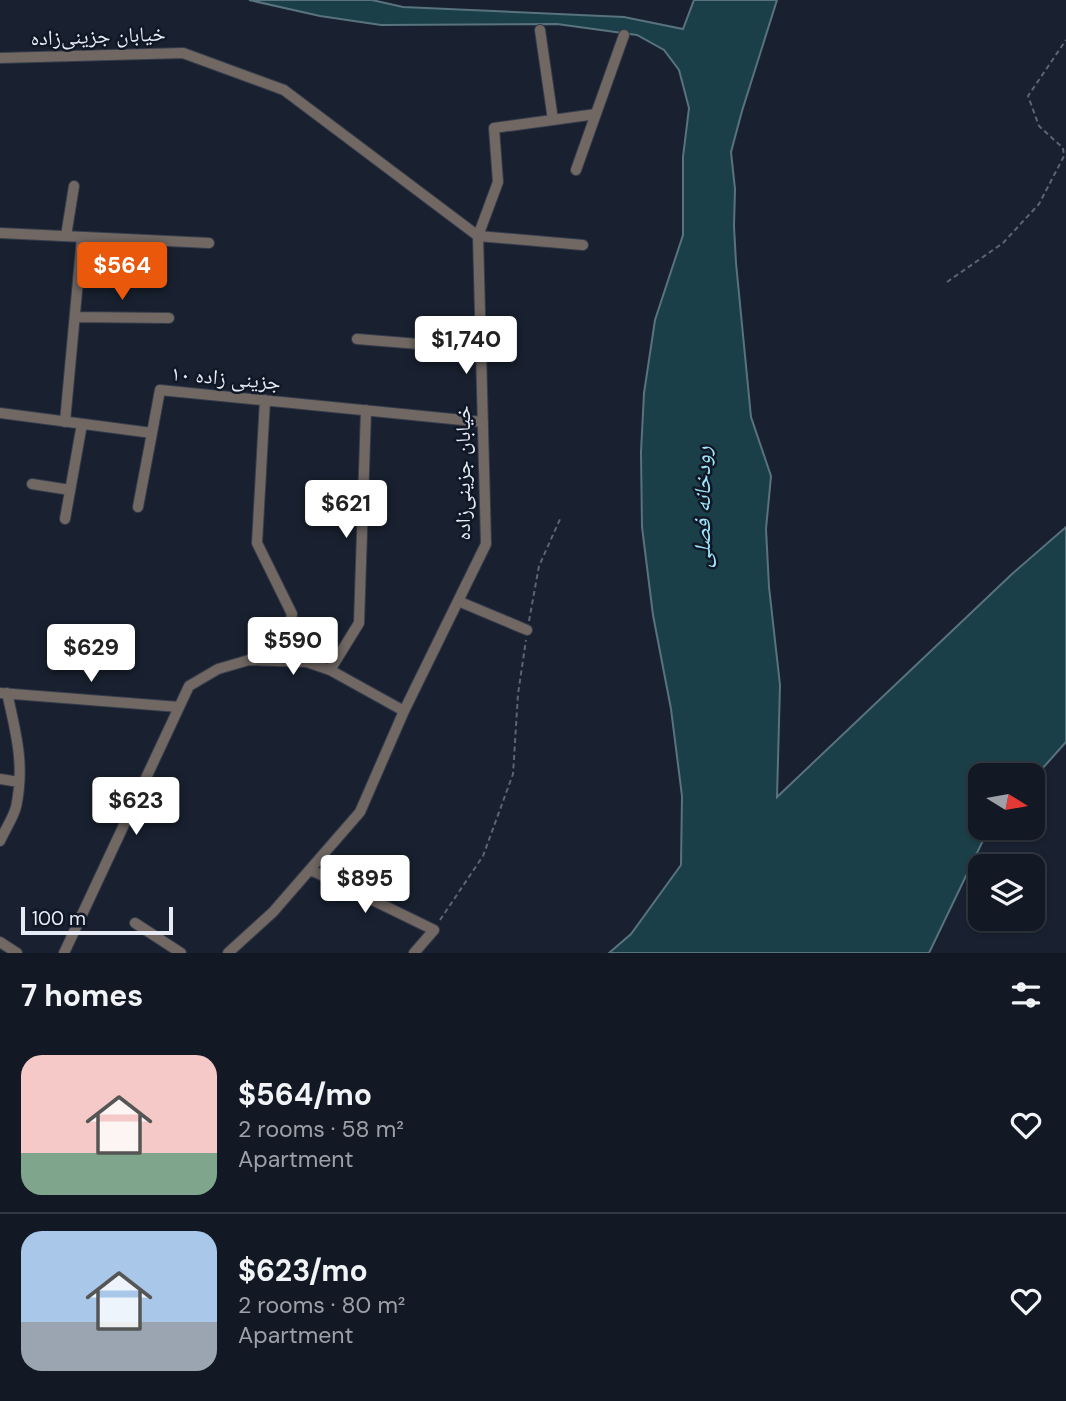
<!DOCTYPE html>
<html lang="en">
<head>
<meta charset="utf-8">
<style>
  body { margin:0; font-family:"DM Sans","Noto Naskh Arabic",sans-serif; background:#1c222c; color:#f1f3f6; height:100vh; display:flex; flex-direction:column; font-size:26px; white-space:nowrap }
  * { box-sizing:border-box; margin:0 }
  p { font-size:23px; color:#9da0a6 }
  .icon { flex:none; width:38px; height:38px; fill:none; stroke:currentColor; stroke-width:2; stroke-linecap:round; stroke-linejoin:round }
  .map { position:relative; height:953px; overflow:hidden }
  .sheet { display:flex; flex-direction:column; background:#131924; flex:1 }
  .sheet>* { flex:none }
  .needle { width:46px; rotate:101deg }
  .fabs { position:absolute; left:968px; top:763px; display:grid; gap:14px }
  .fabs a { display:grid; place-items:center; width:77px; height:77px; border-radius:14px; background:#131924; box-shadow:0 2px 5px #0004,0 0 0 2px #323841; font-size:35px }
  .scale { position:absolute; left:21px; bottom:18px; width:152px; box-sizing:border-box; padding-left:7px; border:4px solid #e6ebf6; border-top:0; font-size:19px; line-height:24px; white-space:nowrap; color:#e6ebf6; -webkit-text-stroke:5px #101826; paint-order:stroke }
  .price { position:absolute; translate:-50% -60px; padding:0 16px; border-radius:7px; background:#fff; color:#222; font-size:23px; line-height:46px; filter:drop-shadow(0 2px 4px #0008) }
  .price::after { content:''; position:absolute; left:50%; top:42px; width:21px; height:16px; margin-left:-10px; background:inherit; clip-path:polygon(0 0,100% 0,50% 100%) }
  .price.on { background:#ea580c; color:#fff }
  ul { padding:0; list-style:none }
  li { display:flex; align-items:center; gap:21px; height:175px; padding:0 21px }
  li+li { border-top:2px solid #323841 }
  li span { display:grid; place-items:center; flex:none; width:196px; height:140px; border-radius:21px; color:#555 }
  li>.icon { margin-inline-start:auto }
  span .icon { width:84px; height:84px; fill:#fffc; stroke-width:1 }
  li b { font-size:30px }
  h2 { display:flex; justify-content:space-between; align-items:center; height:84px; padding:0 21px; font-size:30px }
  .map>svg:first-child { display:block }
  .water { fill:#1b3f49; stroke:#58737d; stroke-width:2 }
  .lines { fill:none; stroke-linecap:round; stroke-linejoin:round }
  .minor-casing { stroke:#363d4c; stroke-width:12 }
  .path { stroke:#5d6472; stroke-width:2; stroke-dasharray:5 3.5; stroke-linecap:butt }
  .minor { stroke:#716863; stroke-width:10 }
  .labels { text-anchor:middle; stroke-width:5; stroke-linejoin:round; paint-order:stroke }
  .street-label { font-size:21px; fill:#e6ebf6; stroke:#101826 }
  .water-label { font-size:23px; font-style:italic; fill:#9fe5fa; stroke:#101826 }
</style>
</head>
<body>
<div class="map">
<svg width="1066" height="953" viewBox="0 0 1066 953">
  <rect width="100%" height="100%" fill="#192130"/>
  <!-- water -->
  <path class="water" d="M249,0H372L403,7L624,17L683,29L694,0H777L742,111L731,152L735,189L734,226L736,263L751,417L771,476L766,529L769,587L780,685L777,797L1012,574L1066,527V742L1033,779L1032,775H980V828H989L929,953H609L631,934L681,865L682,796L671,709L653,615L642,527L641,452L644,393L655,320L683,235V157L689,108L679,70L664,50L637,35L557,24L381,25L320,16Z"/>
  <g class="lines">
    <defs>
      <path id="minor" d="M540,30L553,120
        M0,58L183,53L284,90L478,236L486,544L404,711L360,812L273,912L228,953
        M576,170L624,35
        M0,233L209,243
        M66,236L74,186
        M583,245L478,236L498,182L494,128L596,114
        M75,317L169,318
        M357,339L481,349
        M265,400L257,543L292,614L282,660
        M0,413L152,433L160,390L483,422
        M65,422L82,237
        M32,484L70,490
        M138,507L152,433
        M65,519L82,424
        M458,601L527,630
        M330,670L359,623L366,410
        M0,693L179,707
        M0,779L19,782
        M0,841C5,830 13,818 16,807C25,765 16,733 7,693
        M311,870L434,930L414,953
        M135,923L181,953
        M0,942L17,953
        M64,953L189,686L218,669L249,660L307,662L330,670L404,711"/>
    </defs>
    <!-- minor casing -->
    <use href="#minor" class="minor-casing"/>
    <!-- path -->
    <path class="path" d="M947,282L1003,243L1039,204L1064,156L1063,148L1039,126L1028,96L1066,40
      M529,621L539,566L561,517
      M440,920L483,856L513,774L518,694L526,640"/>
    <!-- minor -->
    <use href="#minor" class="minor"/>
  </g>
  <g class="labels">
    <!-- street labels -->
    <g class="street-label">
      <text transform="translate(98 36) rotate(-2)" y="7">خیابان جزینی‌زاده</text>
      <text transform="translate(226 378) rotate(5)" y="7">جزینی زاده ۱۰</text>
      <text transform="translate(463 473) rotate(-90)" y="7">خیابان جزینی‌زاده</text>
    </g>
    <!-- water labels -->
    <g class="water-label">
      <text transform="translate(702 507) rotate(-90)" y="8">رودخانه فصلی</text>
    </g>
  </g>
</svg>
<div class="fabs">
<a><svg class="needle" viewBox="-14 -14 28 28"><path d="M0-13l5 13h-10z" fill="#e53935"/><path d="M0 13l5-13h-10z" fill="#9da0a6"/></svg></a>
<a><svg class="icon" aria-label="layers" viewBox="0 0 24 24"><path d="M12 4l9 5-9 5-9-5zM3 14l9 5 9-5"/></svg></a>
</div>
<div class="scale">100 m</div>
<b class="price on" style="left:122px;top:302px">$564</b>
<b class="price" style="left:466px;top:376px">$1,740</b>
<b class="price" style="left:346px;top:540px">$621</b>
<b class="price" style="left:293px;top:677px">$590</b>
<b class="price" style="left:91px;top:684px">$629</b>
<b class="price" style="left:136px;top:837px">$623</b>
<b class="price" style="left:365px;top:915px">$895</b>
</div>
<section class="sheet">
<h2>7 homes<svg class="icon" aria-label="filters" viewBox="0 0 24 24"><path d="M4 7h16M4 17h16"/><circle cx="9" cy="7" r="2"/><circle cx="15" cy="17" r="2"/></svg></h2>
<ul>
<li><span style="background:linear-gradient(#f6c9c9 70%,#7fa58c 0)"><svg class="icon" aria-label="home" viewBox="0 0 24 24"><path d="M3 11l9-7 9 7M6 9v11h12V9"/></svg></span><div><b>$564/mo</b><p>2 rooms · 58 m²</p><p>Apartment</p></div><svg class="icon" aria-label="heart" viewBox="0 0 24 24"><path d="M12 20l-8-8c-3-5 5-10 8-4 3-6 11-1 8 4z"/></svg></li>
<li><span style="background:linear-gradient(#a9c7e8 65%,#9aa5b1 0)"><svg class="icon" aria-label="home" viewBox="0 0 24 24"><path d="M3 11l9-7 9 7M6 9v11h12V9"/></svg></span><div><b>$623/mo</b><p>2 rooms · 80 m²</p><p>Apartment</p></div><svg class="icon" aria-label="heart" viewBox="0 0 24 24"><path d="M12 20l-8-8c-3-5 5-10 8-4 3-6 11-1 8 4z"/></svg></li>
</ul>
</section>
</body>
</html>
